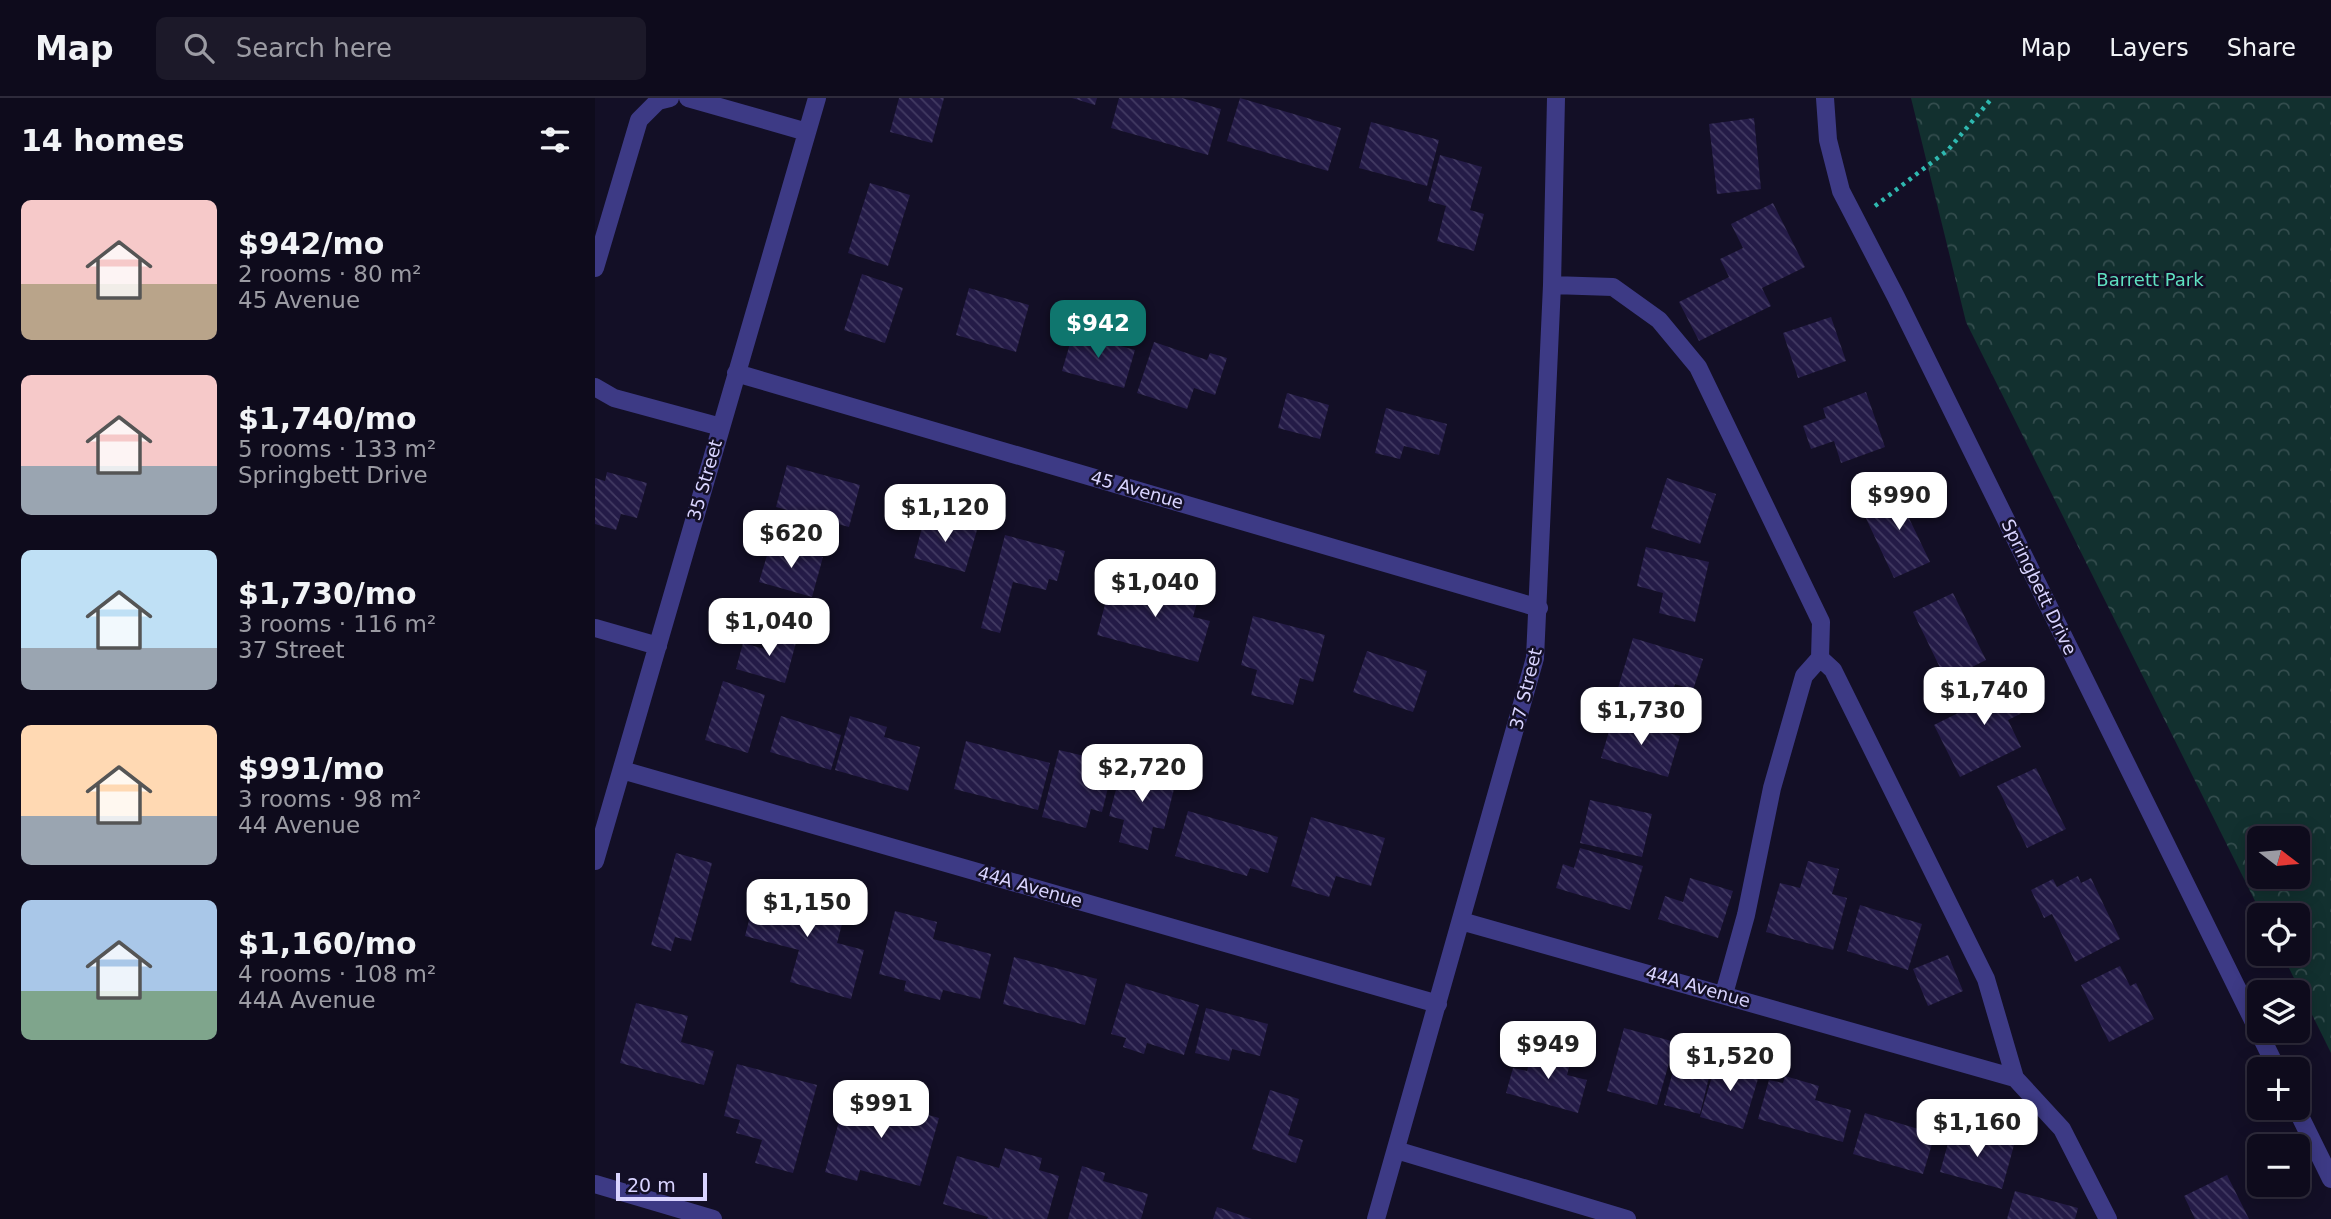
<!DOCTYPE html>
<html lang="en">
<head>
<meta charset="utf-8">
<style>
  body { margin:0; font-family:"DejaVu Sans",sans-serif; background:#1c1929; color:#f1f3f6; height:100vh; display:flex; flex-direction:column; font-size:26px; white-space:nowrap }
  * { box-sizing:border-box; margin:0 }
  p { font-size:23px; color:#9b9ba3 }
  .icon { flex:none; width:38px; height:38px; fill:none; stroke:currentColor; stroke-width:2; stroke-linecap:round; stroke-linejoin:round }
  .map { position:relative; flex:1; overflow:hidden }
  .sheet { display:flex; flex-direction:column; background:#0e0b1c; width:595px }
  .sheet>* { flex:none }
  .needle { width:46px; rotate:106deg }
  .fabs { position:absolute; left:1652px; top:728px; display:grid; gap:14px }
  .fabs a { display:grid; place-items:center; width:63px; height:63px; border-radius:10px; background:#0e0b1c; box-shadow:0 4px 18px #0003,0 0 0 2px #2e2b3b; font-size:35px }
  .scale { position:absolute; left:21px; bottom:18px; width:91px; box-sizing:border-box; padding-left:7px; border:4px solid #d9d4ff; border-top:0; font-size:19px; line-height:24px; white-space:nowrap; color:#d9d4ff; -webkit-text-stroke:5px #130f26; paint-order:stroke }
  .price { position:absolute; translate:-50% -60px; padding:0 16px; border-radius:14px; background:#fff; color:#222; font-size:23px; line-height:46px; filter:drop-shadow(0 2px 4px #0008) }
  .price::after { content:''; position:absolute; left:50%; top:42px; width:21px; height:16px; margin-left:-10px; background:inherit; clip-path:polygon(0 0,100% 0,50% 100%) }
  .price.on { background:#0f766e; color:#fff }
  ul { padding:0; list-style:none }
  li { display:flex; align-items:center; gap:21px; height:175px; padding:0 21px }
  li span { display:grid; place-items:center; flex:none; width:196px; height:140px; border-radius:10px; color:#555 }
  li>.icon { margin-inline-start:auto }
  span .icon { width:84px; height:84px; fill:#fffc; stroke-width:1 }
  li b { font-size:30px }
  h2 { display:flex; justify-content:space-between; align-items:center; height:84px; padding:0 21px; font-size:30px }
  header { display:flex; align-items:center; gap:42px; box-sizing:border-box; height:98px; padding:0 35px; background:#0e0b1c; border-bottom:2px solid #2e2b3b }
  header strong { font-size:33px }
  nav { display:flex; gap:38px; margin-inline-start:auto; font-size:24px }
  .search { width:490px; height:63px; background:#1c1929; display:flex; align-items:center; gap:18px; box-sizing:border-box; padding:0 24px; border-radius:10px; color:#9b9ba3; font-size:26px }
  main { display:flex; flex:1; min-height:0 }
  .map>svg:first-child { display:block }
  .park { fill:url(#park-crowns); fill-rule:evenodd }
  .building { fill:url(#building-back-hatch) }
  .lines { fill:none; stroke-linecap:round; stroke-linejoin:round }
  .path { stroke:#2fb8b0; stroke-width:4.5; stroke-dasharray:3.5 5; stroke-linecap:butt }
  .minor { stroke:#3d3a85; stroke-width:18 }
  .labels { text-anchor:middle; stroke-width:5; stroke-linejoin:round; paint-order:stroke }
  .park-label { font-size:18px; fill:#5fe0c0; stroke:#130f26 }
  .street-label { font-size:18px; fill:#d9d4ff; stroke:#130f26 }
</style>
</head>
<body>
<header>
<strong>Map</strong>
<div class="search"><svg class="icon" aria-label="search" viewBox="0 0 24 24"><circle cx="10" cy="10" r="6"/><path d="M15 15l6 6"/></svg>Search here</div>
<nav><a>Map</a><a>Layers</a><a>Share</a></nav>
</header>
<main>
<section class="sheet">
<h2>14 homes<svg class="icon" aria-label="filters" viewBox="0 0 24 24"><path d="M4 7h16M4 17h16"/><circle cx="9" cy="7" r="2"/><circle cx="15" cy="17" r="2"/></svg></h2>
<ul>
<li><span style="background:linear-gradient(#f6c9c9 60%,#b9a48a 0)"><svg class="icon" aria-label="home" viewBox="0 0 24 24"><path d="M3 11l9-7 9 7M6 9v11h12V9"/></svg></span><div><b>$942/mo</b><p>2 rooms · 80 m²</p><p>45 Avenue</p></div></li>
<li><span style="background:linear-gradient(#f6c9c9 65%,#9aa5b1 0)"><svg class="icon" aria-label="home" viewBox="0 0 24 24"><path d="M3 11l9-7 9 7M6 9v11h12V9"/></svg></span><div><b>$1,740/mo</b><p>5 rooms · 133 m²</p><p>Springbett Drive</p></div></li>
<li><span style="background:linear-gradient(#bfe0f5 70%,#9aa5b1 0)"><svg class="icon" aria-label="home" viewBox="0 0 24 24"><path d="M3 11l9-7 9 7M6 9v11h12V9"/></svg></span><div><b>$1,730/mo</b><p>3 rooms · 116 m²</p><p>37 Street</p></div></li>
<li><span style="background:linear-gradient(#ffd9b3 65%,#9aa5b1 0)"><svg class="icon" aria-label="home" viewBox="0 0 24 24"><path d="M3 11l9-7 9 7M6 9v11h12V9"/></svg></span><div><b>$991/mo</b><p>3 rooms · 98 m²</p><p>44 Avenue</p></div></li>
<li><span style="background:linear-gradient(#a9c7e8 65%,#7fa58c 0)"><svg class="icon" aria-label="home" viewBox="0 0 24 24"><path d="M3 11l9-7 9 7M6 9v11h12V9"/></svg></span><div><b>$1,160/mo</b><p>4 rooms · 108 m²</p><p>44A Avenue</p></div></li>
</ul>
</section>
<div class="map">
<svg width="1736" height="1121" viewBox="0 0 1736 1121">
  <defs>
    <pattern id="park-crowns" width="20" height="18" patternUnits="userSpaceOnUse" patternTransform="scale(1.75)"><rect width="20" height="18" fill="#12302f"/><path d="M2 6a3 3 0 1 1 6 0M12 15a3 3 0 1 1 6 0" fill="none" stroke="#344d4e"/></pattern>
    <pattern id="building-back-hatch" width="6" height="6" patternUnits="userSpaceOnUse" patternTransform="scale(1.75)"><rect width="6" height="6" fill="#241b47"/><path d="M-1 5l2 2M0 0l6 6M5-1l2 2" fill="none" stroke="#433b63"/></pattern>
  </defs>
  <rect width="100%" height="100%" fill="#130f26"/>
  <!-- park -->
  <path class="park" d="M1316,0H1736V955L1687,856H1703V817H1667L1371,224ZM1664,740H1703V779H1664Z"/>
  <!-- building -->
  <path class="building" d="M304,0H349L337,45L295,34Z
    M477,0H502L500,7Z
    M524,0H587L626,11L613,57L516,30Z
    M645,0L746,30L733,73L632,43Z
    M1159,20L1166,91L1122,96L1114,26Z
    M776,24L844,42L832,88L764,70Z
    M845,57L887,69L875,112L889,116L879,153L842,143L851,108L833,103Z
    M275,85L315,97L293,168L253,155Z
    M1178,105L1210,169L1167,190L1176,208L1104,243L1084,204L1134,179L1125,161L1148,150L1136,126Z
    M267,176L308,190L290,245L249,232Z
    M374,190L434,207L421,254L361,237Z
    M1236,219L1251,263L1203,280L1188,235Z
    M478,235L540,252L529,290L467,273Z
    M559,244L612,262L615,255L632,260L620,297L599,290L592,311L542,295Z
    M1271,294L1290,349L1246,365L1239,343L1216,351L1208,328L1231,320L1228,310Z
    M692,295L734,307L725,341L683,330Z
    M791,310L852,326L844,357L809,348L805,361L780,355Z
    M192,367L265,387L254,429L181,409Z
    M12,374L52,385L42,420L26,416L21,432L0,426V380L10,383Z
    M1072,380L1121,396L1105,446L1056,430Z
    M1322,388L1332,409L1313,418L1335,464L1299,480L1268,414Z
    M330,418L382,432L370,474L319,460Z
    M410,437L470,453L462,483L454,481L451,492L418,484L405,535L386,530Z
    M176,444L228,459L217,499L164,484Z
    M1051,449L1114,464L1100,524L1064,515L1068,495L1042,488Z
    M517,480L580,497L584,484L606,490L598,519L615,523L603,564L502,537Z
    M1358,495L1391,562L1351,582L1318,514Z
    M658,518L730,537L718,584L705,580L698,607L656,597L662,572L646,567Z
    M179,534L202,541L190,585L141,571L148,545L174,552Z
    M1038,540L1108,561L1098,592L1080,586L1071,616L1020,600Z
    M772,553L832,573L818,614L758,594Z
    M1417,574L1435,611L1413,622L1426,649L1365,679L1339,627L1389,602L1384,590Z
    M128,583L170,597L153,655L110,642Z
    M186,618L246,637L236,672L175,654Z
    M255,618L292,629L289,639L325,649L313,693L240,672Z
    M1018,620L1085,638L1073,679L1006,660Z
    M371,643L455,665L443,712L359,691Z
    M464,652L519,665L507,714L496,711L491,730L447,719Z
    M528,665L582,679L569,731L558,729L553,752L524,744L529,722L514,718Z
    M1441,670L1471,731L1432,750L1402,688Z
    M995,702L1057,716L1047,759L985,745Z
    M593,713L683,739L673,775L655,770L652,778L580,758Z
    M716,719L790,740L776,788L741,778L734,799L696,788Z
    M985,750L1048,768L1035,812L961,790L968,766L979,770Z
    M81,755L117,765L96,843L80,839L76,853L56,847Z
    M1213,763L1244,771L1237,796L1252,800L1238,852L1171,834L1185,785L1205,790Z
    M1483,778L1486,785L1496,780L1525,841L1480,864L1457,816L1449,820L1436,792L1458,781L1462,789Z
    M1095,780L1138,793L1123,840L1063,821L1070,798L1088,804Z
    M163,787L251,811L242,845L269,852L256,901L195,884L204,852L150,838Z
    M1265,807L1327,826L1313,872L1252,853Z
    M300,813L342,824L338,841L396,856L385,901L348,892L345,902L309,893L311,883L284,876Z
    M1353,857L1368,893L1333,908L1318,871Z
    M419,859L502,881L490,927L408,906Z
    M1525,868L1535,888L1541,885L1559,921L1514,944L1486,887Z
    M531,885L604,907L589,957L552,945L549,956L528,949L531,940L516,936Z
    M41,905L93,918L86,944L119,953L109,987L25,965Z
    M611,910L673,926L665,958L637,951L634,963L600,955Z
    M1029,930L1080,944L1062,1007L1012,993Z
    M1085,946L1120,955L1105,1016L1069,1007Z
    M939,947L977,958L972,977L992,982L983,1015L911,995L918,970L932,973Z
    M1123,958L1166,971L1148,1031L1105,1019Z
    M142,966L222,987L198,1075L160,1065L167,1042L141,1035L145,1022L129,1018Z
    M1190,978L1224,988L1220,1002L1256,1012L1248,1044L1163,1021L1174,982L1188,985Z
    M268,991L296,998L294,1006L344,1020L325,1088L265,1072L262,1083L230,1074L251,998L265,1001Z
    M675,992L704,1001L693,1037L708,1042L701,1065L657,1051Z
    M1270,1015L1340,1036L1328,1076L1258,1056Z
    M1357,1031L1419,1047L1407,1091L1345,1074Z
    M410,1050L447,1060L444,1072L464,1078L452,1121H392L393,1119L348,1106L362,1058L404,1070Z
    M487,1068L510,1075L508,1083L553,1096L546,1121H473Z
    M1632,1077L1654,1121H1600L1589,1098Z
    M1420,1093L1483,1110L1480,1121H1412Z
    M622,1109L657,1121H618Z"/>
  <g class="lines">
    <!-- path -->
    <path class="path" d="M1280,108L1353,52L1397,0"/>
    <!-- minor -->
    <path class="minor" d="M93,0L212,34
      M1230,0L1233,42L1246,93L1301,199L1682,971
      M0,170L44,22L63,3L75,0
      M957,187L1018,189L1064,222L1103,269L1226,524L1225,560L1238,572L1391,881L1420,980L1467,1031L1513,1121
      M141,275L944,510
      M0,289L19,300L126,329
      M0,530L63,548
      M27,672L843,906
      M0,763L222,0
      M866,823L1420,980
      M1129,896L1151,817L1177,690L1209,578L1225,560
      M1701,1010L1736,1081
      M801,1052L1032,1121
      M0,1086L118,1121
      M781,1121L940,560L957,187L961,0"/>
  </g>
  <g class="labels">
    <!-- park labels -->
    <g class="park-label">
      <text x="1555" y="188">Barrett Park</text>
    </g>
    <!-- street labels -->
    <g class="street-label">
      <text transform="translate(110 382) rotate(-74)" y="6">35 Street</text>
      <text transform="translate(542 392) rotate(16)" y="6">45 Avenue</text>
      <text transform="translate(1444 489) rotate(64)" y="6">Springbett Drive</text>
      <text transform="translate(931 591) rotate(-76)" y="6">37 Street</text>
      <text transform="translate(435 789) rotate(16)" y="6">44A Avenue</text>
      <text transform="translate(1103 889) rotate(16)" y="6">44A Avenue</text>
    </g>
  </g>
</svg>
<div class="fabs">
<a><svg class="needle" viewBox="-14 -14 28 28"><path d="M0-13l5 13h-10z" fill="#e53935"/><path d="M0 13l5-13h-10z" fill="#9b9ba3"/></svg></a>
<a><svg class="icon" aria-label="locate" viewBox="0 0 24 24"><circle cx="12" cy="12" r="6"/><path d="M12 2v4M12 18v4M2 12h4M18 12h4"/></svg></a>
<a><svg class="icon" aria-label="layers" viewBox="0 0 24 24"><path d="M12 4l9 5-9 5-9-5zM3 14l9 5 9-5"/></svg></a>
<a>+</a>
<a>−</a>
</div>
<div class="scale">20 m</div>
<b class="price on" style="left:503px;top:262px">$942</b>
<b class="price" style="left:1304px;top:434px">$990</b>
<b class="price" style="left:350px;top:446px">$1,120</b>
<b class="price" style="left:196px;top:472px">$620</b>
<b class="price" style="left:560px;top:521px">$1,040</b>
<b class="price" style="left:174px;top:560px">$1,040</b>
<b class="price" style="left:1389px;top:629px">$1,740</b>
<b class="price" style="left:1046px;top:649px">$1,730</b>
<b class="price" style="left:547px;top:706px">$2,720</b>
<b class="price" style="left:212px;top:841px">$1,150</b>
<b class="price" style="left:953px;top:983px">$949</b>
<b class="price" style="left:1135px;top:995px">$1,520</b>
<b class="price" style="left:286px;top:1042px">$991</b>
<b class="price" style="left:1382px;top:1061px">$1,160</b>
</div>
</main>
</body>
</html>
